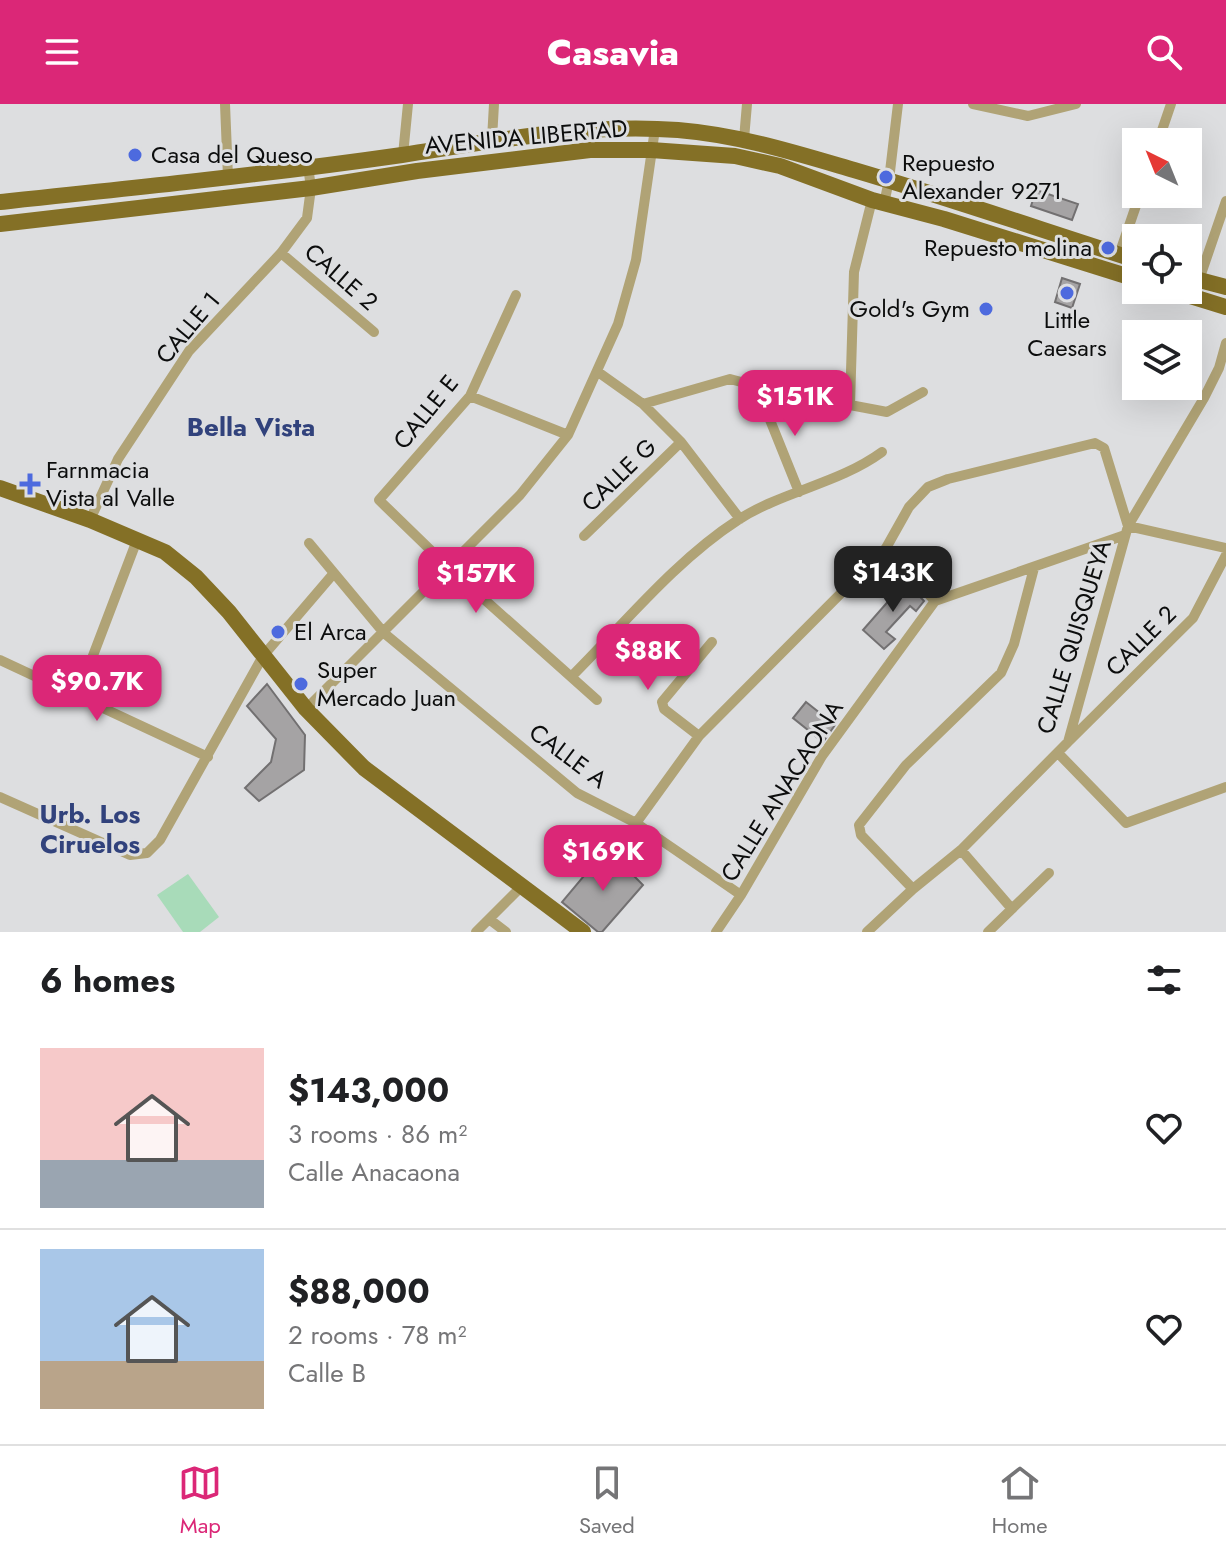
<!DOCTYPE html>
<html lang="en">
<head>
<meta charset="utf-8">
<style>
  body { margin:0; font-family:Jost,sans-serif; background:#f2f2f2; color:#202124; height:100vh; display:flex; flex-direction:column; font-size:30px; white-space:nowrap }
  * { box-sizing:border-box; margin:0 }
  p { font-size:26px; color:#757577 }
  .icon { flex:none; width:44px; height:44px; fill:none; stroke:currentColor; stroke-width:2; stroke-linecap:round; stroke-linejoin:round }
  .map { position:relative; height:828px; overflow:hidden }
  .details { display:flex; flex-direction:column; background:#fff; flex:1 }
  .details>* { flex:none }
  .needle { width:52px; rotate:317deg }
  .fabs { position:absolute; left:1122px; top:24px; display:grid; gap:16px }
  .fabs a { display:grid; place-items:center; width:80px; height:80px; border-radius:0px; background:#fff; box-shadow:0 8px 32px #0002; font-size:40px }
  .price { position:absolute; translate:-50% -68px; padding:0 18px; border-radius:16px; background:#db2777; color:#fff; font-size:26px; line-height:52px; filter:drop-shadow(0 2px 4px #0008) }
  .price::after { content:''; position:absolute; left:50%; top:48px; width:24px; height:18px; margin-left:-12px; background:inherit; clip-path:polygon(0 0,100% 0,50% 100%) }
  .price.current { background:#222; color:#fff }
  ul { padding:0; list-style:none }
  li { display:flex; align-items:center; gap:24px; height:200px; padding:0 40px }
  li+li { border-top:2px solid #e0e0e0 }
  li span { display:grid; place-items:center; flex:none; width:224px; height:160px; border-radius:0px; color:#555 }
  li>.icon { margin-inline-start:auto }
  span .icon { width:96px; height:96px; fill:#fffc; stroke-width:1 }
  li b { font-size:34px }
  h2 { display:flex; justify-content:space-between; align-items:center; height:96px; padding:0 40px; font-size:34px }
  header { display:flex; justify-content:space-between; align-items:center; height:104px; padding:0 40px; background:#db2777; color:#fff; font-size:36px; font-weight:800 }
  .tabs { display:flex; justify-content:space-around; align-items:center; height:112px; border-top:2px solid #e0e0e0; background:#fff; font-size:22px; color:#757577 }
  .tabs a { display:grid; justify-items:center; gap:4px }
  .tabs .current { color:#db2777 }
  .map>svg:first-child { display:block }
  .green { fill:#a8dbb9 }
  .building { fill:#a5a3a4; stroke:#727071; stroke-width:2 }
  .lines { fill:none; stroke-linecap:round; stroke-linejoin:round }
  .minor { stroke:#b0a376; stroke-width:10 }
  .primary { stroke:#847026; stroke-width:16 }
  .poi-dot { fill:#4d6ade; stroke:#dddee0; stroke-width:3 }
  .labels { text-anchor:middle; stroke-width:6; stroke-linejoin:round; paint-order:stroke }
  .street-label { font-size:24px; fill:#0c0d0d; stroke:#dddee0 }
  .poi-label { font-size:24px; fill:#0c0d0d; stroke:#dddee0; text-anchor:start }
  .neighbourhood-label { font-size:26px; font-weight:bold; fill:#31427c; stroke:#dddee0 }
</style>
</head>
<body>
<header><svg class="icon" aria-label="menu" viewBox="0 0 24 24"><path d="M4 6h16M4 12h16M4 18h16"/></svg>Casavia<svg class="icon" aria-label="search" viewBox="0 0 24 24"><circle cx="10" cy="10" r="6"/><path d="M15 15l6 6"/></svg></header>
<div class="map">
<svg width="1226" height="828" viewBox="0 0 1226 828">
  <rect width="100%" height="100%" fill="#dddee0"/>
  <!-- green -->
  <path class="green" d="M188,770L219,813L200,828H183L157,791Z"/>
  <!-- building -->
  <path class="building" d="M1036,86L1078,100L1072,116L1031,102Z
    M1062,174L1080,180L1072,204L1055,198Z
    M906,477L924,497L916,507L910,502L886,528L895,535L884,545L863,526Z
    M267,580L305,631L304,666L259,697L245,684L271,658L276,635L247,602Z
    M806,598L835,621L823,638L793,614Z
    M604,748L623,766L625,763L643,781L602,828H598L562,798Z"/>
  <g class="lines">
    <!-- minor -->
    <path class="minor" d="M225,0L228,73
      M973,0L1028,12L1076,0
      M492,35L494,0
      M744,35L747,0
      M1158,38L1171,0
      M403,51L408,0
      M884,100L889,76L898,0
      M281,149L374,228
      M1119,151L1140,90
      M1199,176L1226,97
      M516,191L470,292L379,396L448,463L597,596
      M598,268L643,300L681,338L740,415
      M769,284L768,311L799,388
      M470,292L568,331
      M643,300L730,275L841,305L850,301L854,168L872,96
      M850,301L887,308L923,288
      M90,416L118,355L189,247L281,149L307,114L311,84L308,62
      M584,432L681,338
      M309,439L384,529L577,689L636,719L741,791
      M886,444L935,497
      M0,556L208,653
      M572,572C624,520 676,456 738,416C783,387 838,380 882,348
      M78,591L137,436
      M306,605L520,391L568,331L618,220L636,156L655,25
      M699,632L664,605L662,598L712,538
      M1069,637L1193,514L1226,451
      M1058,649L1126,719L1226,683
      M0,693L130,751L147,749L160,736L263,552L334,469
      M636,719L699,632L886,444L909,403L928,383L948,375L1095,339L1104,344L1128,422L1226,444
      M961,746L1012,805
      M913,785L861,731L859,721L906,661L1001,569L1014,540L1034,464
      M489,815L506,828
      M476,828L522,782
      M716,828L741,791L822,652L935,497L1125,431
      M867,828L913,785L961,746L1068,638L1128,422L1204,294L1219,264L1226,239
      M988,828L1049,769"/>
    <!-- primary -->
    <path class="primary" d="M0,98C134,84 269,70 402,51C494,37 585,19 678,26C739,31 796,49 854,66C949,94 1042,126 1136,156
      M0,120L311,84L417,67L590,46H651L735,52L780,62L872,96L944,115L1136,175
      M1188,173L1226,183
      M1171,186L1226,203
      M0,384L90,416L165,448L196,473L229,508L306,605L364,664L583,828"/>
  </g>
  <!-- markers -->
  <g class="poi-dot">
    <circle cx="135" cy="51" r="8"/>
    <circle cx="886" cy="73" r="8"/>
    <circle cx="1108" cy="144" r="8"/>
    <circle cx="1067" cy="189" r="8"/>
    <circle cx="986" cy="205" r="8"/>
    <path d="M26 368h8v8h8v8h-8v8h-8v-8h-8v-8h8z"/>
    <circle cx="278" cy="528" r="8"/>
    <circle cx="301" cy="580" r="8"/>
  </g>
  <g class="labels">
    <!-- street labels -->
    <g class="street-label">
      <text transform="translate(526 33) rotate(-5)" y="8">AVENIDA LIBERTAD</text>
      <text transform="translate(341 173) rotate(41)" y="8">CALLE 2</text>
      <text transform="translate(188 224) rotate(-50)" y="8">CALLE 1</text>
      <text transform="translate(426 308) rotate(-51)" y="8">CALLE E</text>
      <text transform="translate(619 371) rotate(-44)" y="8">CALLE G</text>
      <text transform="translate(1074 533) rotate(-73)" y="8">CALLE QUISQUEYA</text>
      <text transform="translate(1141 537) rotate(-45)" y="8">CALLE 2</text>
      <text transform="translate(568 652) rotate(37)" y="8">CALLE A</text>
      <text transform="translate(782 687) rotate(-58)" y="8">CALLE ANACAONA</text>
    </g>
    <!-- poi labels -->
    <g class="poi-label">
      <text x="151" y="59">Casa del Queso</text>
      <text x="902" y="67">Repuesto<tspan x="902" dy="28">Alexander 9271</tspan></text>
      <text x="1092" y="152" text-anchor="end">Repuesto molina</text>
      <text x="970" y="213" text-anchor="end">Gold's Gym</text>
      <text x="1067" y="224" text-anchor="middle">Little<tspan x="1067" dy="28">Caesars</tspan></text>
      <text x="46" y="374">Farnmacia<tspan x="46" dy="28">Vista al Valle</tspan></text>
      <text x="294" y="536">El Arca</text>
      <text x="317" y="574">Super<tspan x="317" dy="28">Mercado Juan</tspan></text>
    </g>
    <!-- neighbourhood labels -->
    <g class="neighbourhood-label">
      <text x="251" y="332">Bella Vista</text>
      <text x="90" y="719">Urb. Los<tspan x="90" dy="30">Ciruelos</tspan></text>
    </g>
  </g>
</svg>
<div class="fabs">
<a><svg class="needle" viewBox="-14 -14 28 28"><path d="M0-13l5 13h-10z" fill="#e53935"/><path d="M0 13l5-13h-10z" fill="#757577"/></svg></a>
<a><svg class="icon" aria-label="locate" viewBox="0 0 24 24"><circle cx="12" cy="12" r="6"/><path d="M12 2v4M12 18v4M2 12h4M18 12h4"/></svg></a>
<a><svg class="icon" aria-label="layers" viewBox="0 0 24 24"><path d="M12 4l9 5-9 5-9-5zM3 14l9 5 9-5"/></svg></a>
</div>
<b class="price" style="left:795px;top:334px">$151K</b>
<b class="price current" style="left:893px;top:510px">$143K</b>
<b class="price" style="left:476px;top:511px">$157K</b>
<b class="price" style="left:648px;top:588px">$88K</b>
<b class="price" style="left:97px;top:619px">$90.7K</b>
<b class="price" style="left:603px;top:789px">$169K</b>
</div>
<section class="details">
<h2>6 homes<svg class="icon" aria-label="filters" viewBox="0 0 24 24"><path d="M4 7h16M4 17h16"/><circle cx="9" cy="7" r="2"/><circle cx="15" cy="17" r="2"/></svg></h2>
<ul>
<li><span style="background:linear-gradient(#f6c9c9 70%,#9aa5b1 0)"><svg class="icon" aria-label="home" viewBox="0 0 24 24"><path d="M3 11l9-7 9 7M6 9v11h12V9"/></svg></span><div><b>$143,000</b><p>3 rooms · 86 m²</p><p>Calle Anacaona</p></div><svg class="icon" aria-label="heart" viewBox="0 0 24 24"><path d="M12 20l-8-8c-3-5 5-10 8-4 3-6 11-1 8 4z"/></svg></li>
<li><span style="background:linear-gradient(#a9c7e8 70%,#b9a48a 0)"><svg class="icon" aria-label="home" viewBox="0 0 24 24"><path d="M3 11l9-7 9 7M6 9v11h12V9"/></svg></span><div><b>$88,000</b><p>2 rooms · 78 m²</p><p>Calle B</p></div><svg class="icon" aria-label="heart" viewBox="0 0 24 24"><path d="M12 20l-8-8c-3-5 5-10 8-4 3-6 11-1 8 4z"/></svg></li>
</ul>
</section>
<nav class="tabs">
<a class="current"><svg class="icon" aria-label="map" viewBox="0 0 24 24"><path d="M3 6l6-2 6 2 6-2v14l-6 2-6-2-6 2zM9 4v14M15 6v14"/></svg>Map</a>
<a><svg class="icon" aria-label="saved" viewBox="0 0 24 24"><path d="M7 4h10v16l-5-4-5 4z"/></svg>Saved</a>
<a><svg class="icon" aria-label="home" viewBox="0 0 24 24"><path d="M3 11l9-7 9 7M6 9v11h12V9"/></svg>Home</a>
</nav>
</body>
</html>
